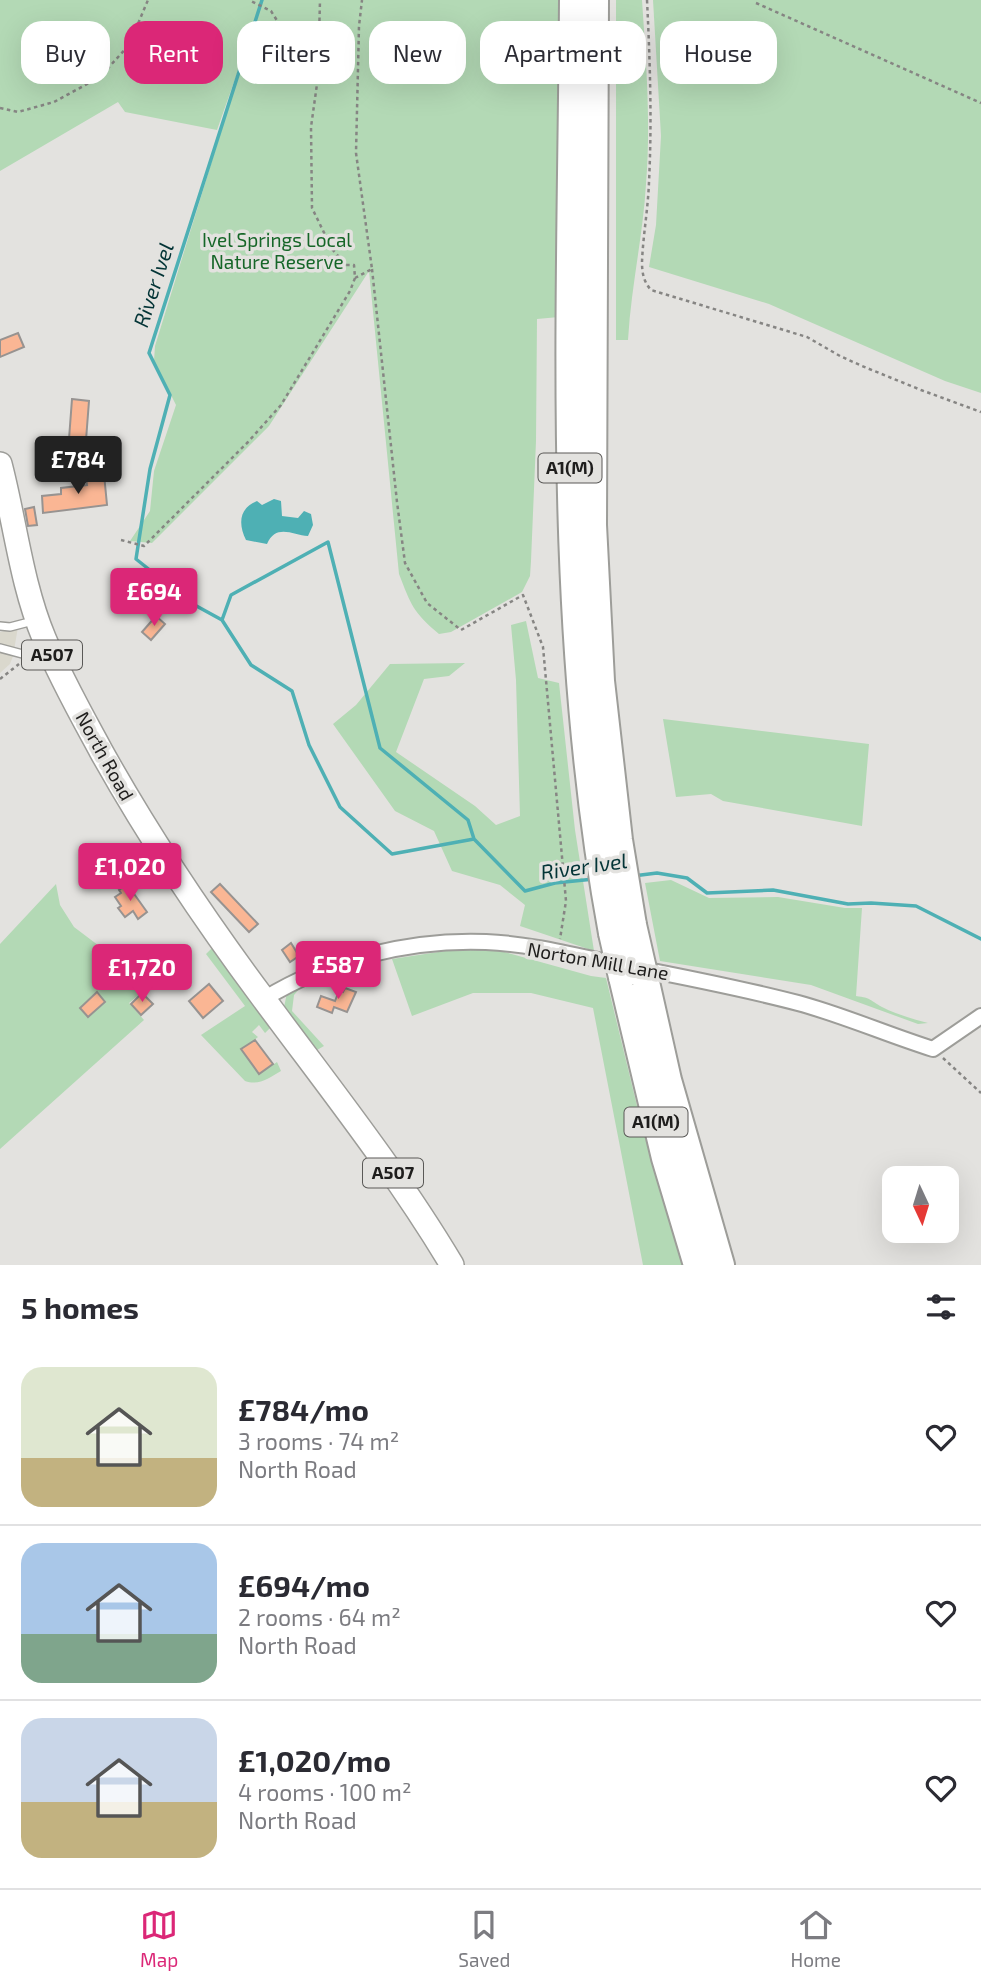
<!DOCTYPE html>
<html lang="en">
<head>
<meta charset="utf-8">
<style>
  body { margin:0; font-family:"Exo 2",sans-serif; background:#f7f7f7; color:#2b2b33; height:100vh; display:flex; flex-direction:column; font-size:26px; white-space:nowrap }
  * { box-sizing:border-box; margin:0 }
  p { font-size:23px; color:#7c7c81 }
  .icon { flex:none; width:38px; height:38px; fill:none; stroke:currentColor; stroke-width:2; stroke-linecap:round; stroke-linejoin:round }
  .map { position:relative; height:1265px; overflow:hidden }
  .sheet { display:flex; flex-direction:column; background:#fff; flex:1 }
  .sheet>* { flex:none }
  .guide { position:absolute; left:21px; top:21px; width:940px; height:63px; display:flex; gap:14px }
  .needle { width:46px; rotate:176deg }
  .buttons { position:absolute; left:882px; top:1166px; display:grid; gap:14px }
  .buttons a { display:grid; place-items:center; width:77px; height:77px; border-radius:14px; background:#fff; box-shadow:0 7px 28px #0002; font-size:35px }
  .price { position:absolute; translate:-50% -60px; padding:0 16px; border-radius:7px; background:#db2777; color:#fff; font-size:23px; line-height:46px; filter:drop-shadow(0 2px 4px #0008) }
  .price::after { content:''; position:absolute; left:50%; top:42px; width:21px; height:16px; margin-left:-10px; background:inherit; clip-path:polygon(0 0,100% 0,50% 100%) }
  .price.current { background:#222; color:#fff }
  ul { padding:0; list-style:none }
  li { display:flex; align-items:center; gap:21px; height:175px; padding:0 21px }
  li+li { border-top:2px solid #e1e1e2 }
  li span { display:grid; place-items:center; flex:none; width:196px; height:140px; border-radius:21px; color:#555 }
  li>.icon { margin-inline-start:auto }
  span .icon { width:84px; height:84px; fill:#fffc; stroke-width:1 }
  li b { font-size:30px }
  h2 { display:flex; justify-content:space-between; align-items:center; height:84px; padding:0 21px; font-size:30px }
  .tag { padding:0 24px; border-radius:21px; background:#fff; box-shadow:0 7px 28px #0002; font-size:24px; line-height:63px }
  .tag.current { background:#db2777; color:#fff }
  .tab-bar { display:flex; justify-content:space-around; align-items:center; height:98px; border-top:2px solid #e1e1e2; background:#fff; font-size:19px; color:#7c7c81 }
  .tab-bar a { display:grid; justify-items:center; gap:4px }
  .tab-bar .current { color:#db2777 }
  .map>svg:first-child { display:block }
  .built { fill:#dad8cd }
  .green { fill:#b3d9b5 }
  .water { fill:#4eb0b4 }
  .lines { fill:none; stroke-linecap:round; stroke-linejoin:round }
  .stream { stroke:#4eb0b4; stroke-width:3.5 }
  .building { fill:#fab694; stroke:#979391; stroke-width:2 }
  .lane-casing { stroke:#9d9d99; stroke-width:10 }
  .street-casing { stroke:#9d9d99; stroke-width:18 }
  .primary-casing { stroke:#9d9d99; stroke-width:26 }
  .highway-casing { stroke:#9d9d99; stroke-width:30 }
  .path { stroke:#868583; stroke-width:2.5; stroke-dasharray:3.5 3.5; stroke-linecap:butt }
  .lane { stroke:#fff; stroke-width:7 }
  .street { stroke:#fff; stroke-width:14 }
  .primary { stroke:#fff; stroke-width:23 }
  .highway { stroke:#fff; stroke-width:26 }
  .highway-bridge-casing { stroke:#9d9d99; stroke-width:30; stroke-linecap:butt }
  .highway-bridge { stroke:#fff; stroke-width:26 }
  .labels { text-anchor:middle; stroke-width:7; stroke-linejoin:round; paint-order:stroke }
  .shield { fill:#e3e2df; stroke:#5a5957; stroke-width:2 }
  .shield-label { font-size:18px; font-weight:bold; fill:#1f1e1d }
  .park-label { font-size:19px; fill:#166628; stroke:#e3e2df }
  .street-label { font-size:19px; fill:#1f1e1d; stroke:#e3e2df }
  .water-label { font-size:21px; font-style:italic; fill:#033436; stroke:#e3e2df }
</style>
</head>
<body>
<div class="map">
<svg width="981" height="1265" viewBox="0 0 981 1265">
  <rect width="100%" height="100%" fill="#e3e2df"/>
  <!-- built -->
  <path class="built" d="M18,627L13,656L10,664L0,673V632Z"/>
  <!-- green -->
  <path class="green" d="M0,0H559V317L537,319L536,441L531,561L530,576L522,592L451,632L439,634C413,612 411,605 399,574L369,271L269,426L152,543L130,541L150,511L154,471L176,405L154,361L155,346L252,31L217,130L125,112L118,102L0,171Z
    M616,0H642C646,61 651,122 646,184C643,236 631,287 628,340H616Z
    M653,0H981V393L945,381L769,304L649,267L656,225L661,136Z
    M526,621L538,678L559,683L575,830L594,951L520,926L525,905L500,885L452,871L434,831L395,811L333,724L356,705L390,664L465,663L449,676L424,679L396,752L475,806L496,825L520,816L516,680L511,625Z
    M663,719L869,744L862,826L723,801L711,794L676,797Z
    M671,880L709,898L778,897L845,908H862L856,996C872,998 869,1000 882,1007C896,1014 912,1019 928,1023L918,1024L811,985L660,961L645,883Z
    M56,884L60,905L74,927L119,961L142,992L129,1003L144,1020L0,1149V944Z
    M213,947L272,1026L265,1033L259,1025L252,1032L258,1037L242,1050L259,1074L277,1062L281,1071C269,1078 259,1086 245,1081L201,1035L245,1006L206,954Z
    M465,948H490L591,976L606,978L639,1114L683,1265H643L593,1008L531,993H473L412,1016L392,959Z
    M302,986L294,995L292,1011L324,1046L317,1050L284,1007L287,993Z"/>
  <!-- water -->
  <path class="water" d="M274,499L281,501L282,516L298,518L304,511L311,514L313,525L308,536C293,535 276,523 267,544L246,540C238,524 239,508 257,501L262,505Z"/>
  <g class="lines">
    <!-- stream -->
    <path class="stream" d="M262,0L149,353L170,395L150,469L136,559L191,603L222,620L251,665L292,691L309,745L340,807L392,854L474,839L525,891L555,883L594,879
      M222,620L231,595L328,542L380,748L468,820L474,839
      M633,876L657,873L687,878L707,893L773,890L848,904L871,903L916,906L981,939"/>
  </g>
  <!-- building -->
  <path class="building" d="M18,333L24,347L0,357V340Z
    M72,399L89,401L86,440L69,439Z
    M104,474L107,505L43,513L42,496L61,494V488L87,485L86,476Z
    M34,507L37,525L28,526L25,509Z
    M156,616L165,624L151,640L142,632Z
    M127,884L147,912L138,919L133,911L125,917L118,908L121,906L115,897L121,893L119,890Z
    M220,884L258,924L249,932L211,892Z
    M291,943L299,956L290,962L282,950Z
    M209,984L223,1001L203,1018L189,1001Z
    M345,988L356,992L347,1012L334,1007L332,1013L317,1007L321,996L335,1001L339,991L343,992Z
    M97,992L105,1002L88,1017L80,1008Z
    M142,993L153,1004L141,1015L131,1004Z
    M255,1040L273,1064L259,1074L241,1049Z"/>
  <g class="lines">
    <defs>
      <path id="lane" d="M0,626L10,627L33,621
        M0,648L30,656L45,651"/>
      <path id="street" d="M264,999C329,959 410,939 486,942C533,944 581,957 627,966C684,977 741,988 798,1003C843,1015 888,1035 933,1049L981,1016"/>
      <path id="primary" d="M0,464C15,521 21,583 44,638C60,677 81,714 101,751C149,837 204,919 263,998C328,1086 396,1171 452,1265"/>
      <path id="highway" d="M573,0C571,311 555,625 612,933
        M595,0L593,525L601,681L619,840L633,925
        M622,977L665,1158L697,1265
        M646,982L668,1080L721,1265"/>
    </defs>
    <!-- lane casing -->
    <use href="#lane" class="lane-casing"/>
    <!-- street casing -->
    <use href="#street" class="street-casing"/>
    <!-- primary casing -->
    <use href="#primary" class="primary-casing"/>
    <!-- highway casing -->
    <use href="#highway" class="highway-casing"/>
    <!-- path -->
    <path class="path" d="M647,0C650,61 652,121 649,182C648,209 643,236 642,262C642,274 644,282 651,290L807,337L840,356L862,366L921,390L981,412
      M756,3L981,103
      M302,60L319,54
      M318,77L320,0
      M0,108L18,112L54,102L100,77L129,45L148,0
      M372,269L397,502L405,563L427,603L461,630L523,595L543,647L566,901L560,939
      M355,278L372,269L356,153L359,26L362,0
      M121,540L144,546L248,442L281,405L350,291L355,278L354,265H346L332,249L312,208L311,127L318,77L302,60L271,11L249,0
      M0,679L19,664
      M943,1058L981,1093"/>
    <!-- lane -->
    <use href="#lane" class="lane"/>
    <!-- street -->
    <use href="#street" class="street"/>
    <!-- primary -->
    <use href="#primary" class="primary"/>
    <!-- highway -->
    <use href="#highway" class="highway"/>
    <defs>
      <path id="highway-bridge" d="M633,925L646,982
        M612,933L622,977"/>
    </defs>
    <!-- highway-bridge casing -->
    <use href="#highway-bridge" class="highway-bridge-casing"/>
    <!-- highway-bridge -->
    <use href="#highway-bridge" class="highway-bridge"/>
  </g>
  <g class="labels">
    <!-- shield labels -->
    <g class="shield">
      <rect x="538.5" y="453.5" width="63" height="29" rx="5"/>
      <rect x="22" y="640.5" width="60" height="29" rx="5"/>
      <rect x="624.5" y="1107.5" width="63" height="29" rx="5"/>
      <rect x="363" y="1158.5" width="60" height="29" rx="5"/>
    </g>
    <g class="shield-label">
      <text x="570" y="474">A1(M)</text>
      <text x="52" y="661">A507</text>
      <text x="656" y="1128">A1(M)</text>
      <text x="393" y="1179">A507</text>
    </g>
    <!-- park labels -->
    <g class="park-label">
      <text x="277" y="247">Ivel Springs Local<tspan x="277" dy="22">Nature Reserve</tspan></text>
    </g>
    <!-- street labels -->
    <g class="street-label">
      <text transform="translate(105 756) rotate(61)" y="7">North Road</text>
      <text transform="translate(598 961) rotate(10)" y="7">Norton Mill Lane</text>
    </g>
    <!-- water labels -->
    <g class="water-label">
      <text transform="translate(154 285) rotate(-72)" y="7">River Ivel</text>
      <text transform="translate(584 867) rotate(-8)" y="7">River Ivel</text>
    </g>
  </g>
</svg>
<div class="buttons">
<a><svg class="needle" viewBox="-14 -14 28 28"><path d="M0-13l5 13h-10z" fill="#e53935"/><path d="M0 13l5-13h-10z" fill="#7c7c81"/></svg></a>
</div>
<b class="price current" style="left:78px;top:496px">£784</b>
<b class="price" style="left:154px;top:628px">£694</b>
<b class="price" style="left:130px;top:903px">£1,020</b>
<b class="price" style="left:338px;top:1001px">£587</b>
<b class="price" style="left:142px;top:1004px">£1,720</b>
<div class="guide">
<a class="tag">Buy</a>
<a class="tag current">Rent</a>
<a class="tag">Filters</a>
<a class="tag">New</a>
<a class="tag">Apartment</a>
<a class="tag">House</a>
</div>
</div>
<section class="sheet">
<h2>5 homes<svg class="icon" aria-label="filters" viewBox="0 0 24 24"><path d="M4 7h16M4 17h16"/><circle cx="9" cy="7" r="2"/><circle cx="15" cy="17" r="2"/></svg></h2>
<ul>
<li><span style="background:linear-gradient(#dfe7d0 65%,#c2b280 0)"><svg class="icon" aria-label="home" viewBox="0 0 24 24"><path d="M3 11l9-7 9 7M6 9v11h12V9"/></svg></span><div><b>£784/mo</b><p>3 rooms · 74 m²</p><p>North Road</p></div><svg class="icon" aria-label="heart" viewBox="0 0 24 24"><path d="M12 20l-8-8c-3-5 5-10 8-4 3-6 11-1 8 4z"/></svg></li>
<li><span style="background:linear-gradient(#a9c7e8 65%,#7fa58c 0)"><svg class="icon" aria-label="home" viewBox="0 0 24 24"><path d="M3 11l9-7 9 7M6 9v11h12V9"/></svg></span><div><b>£694/mo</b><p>2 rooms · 64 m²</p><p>North Road</p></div><svg class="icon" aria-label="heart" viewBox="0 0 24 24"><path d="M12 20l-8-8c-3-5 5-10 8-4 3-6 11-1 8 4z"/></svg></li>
<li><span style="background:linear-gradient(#c9d6e8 60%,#c2b280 0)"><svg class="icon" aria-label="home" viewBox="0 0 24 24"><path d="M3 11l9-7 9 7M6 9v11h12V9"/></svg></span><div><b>£1,020/mo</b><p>4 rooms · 100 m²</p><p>North Road</p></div><svg class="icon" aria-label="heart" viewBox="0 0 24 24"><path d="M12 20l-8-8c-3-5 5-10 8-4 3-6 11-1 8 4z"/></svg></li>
</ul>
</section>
<nav class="tab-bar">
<a class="current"><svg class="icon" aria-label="map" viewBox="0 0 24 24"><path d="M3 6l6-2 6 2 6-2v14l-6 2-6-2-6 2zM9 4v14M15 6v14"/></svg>Map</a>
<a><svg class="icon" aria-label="saved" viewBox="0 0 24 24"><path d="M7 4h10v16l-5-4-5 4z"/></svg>Saved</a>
<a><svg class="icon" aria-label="home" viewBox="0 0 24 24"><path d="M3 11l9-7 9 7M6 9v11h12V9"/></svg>Home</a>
</nav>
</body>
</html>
